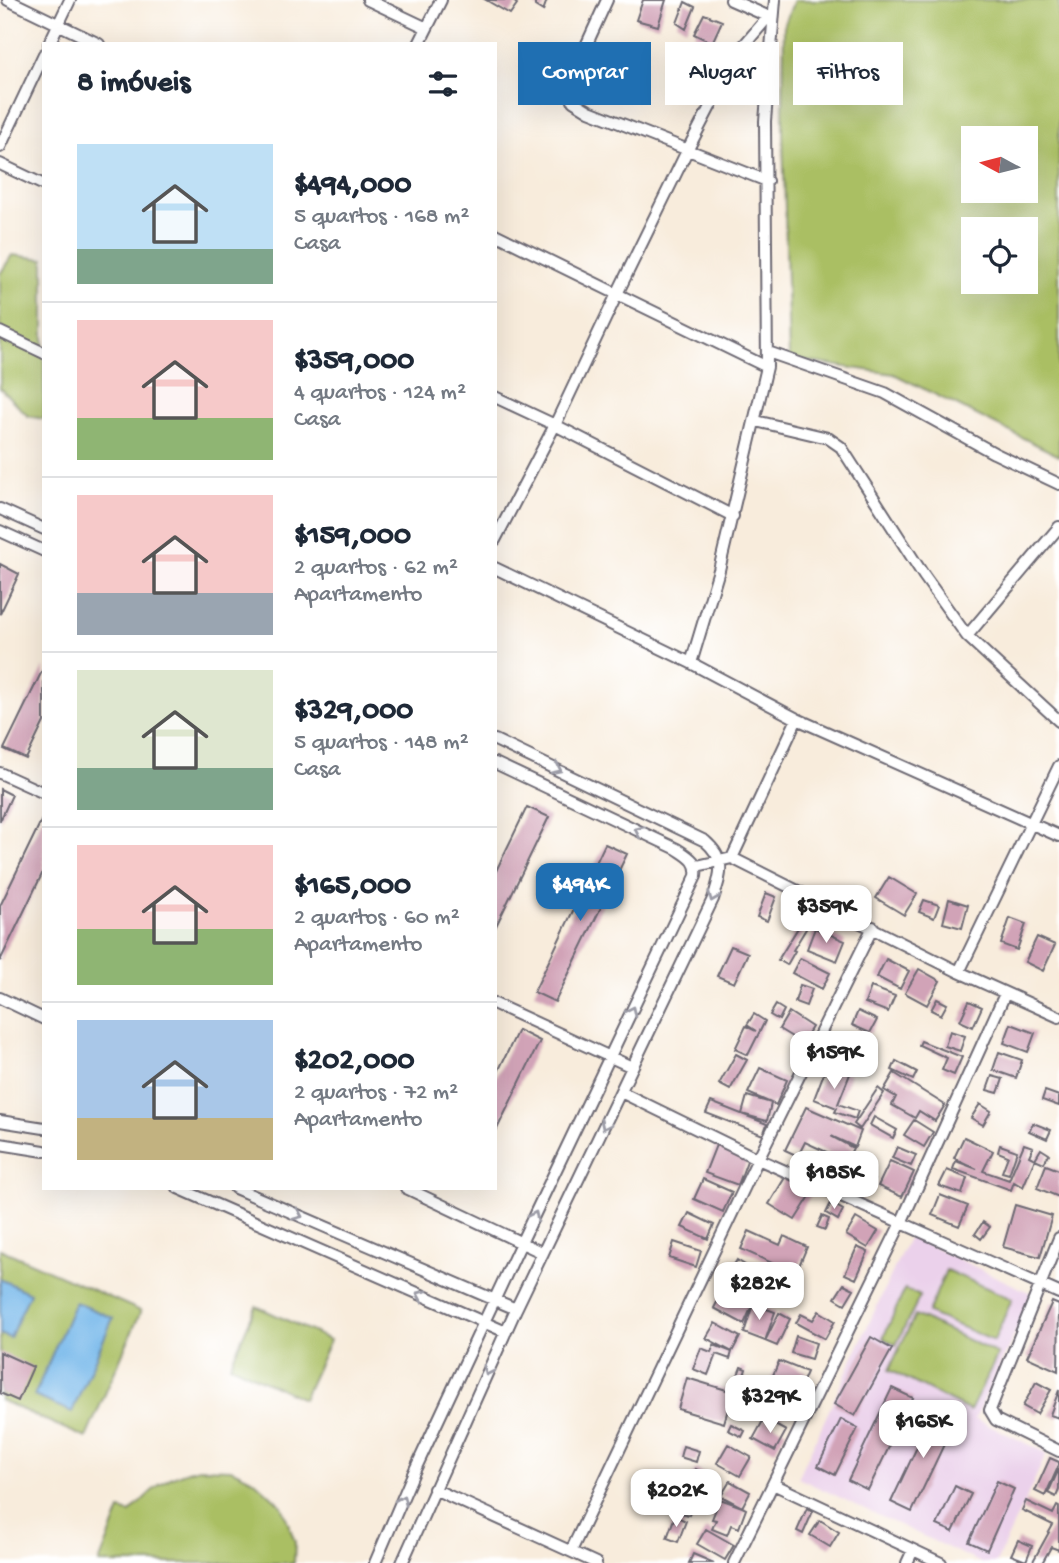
<!DOCTYPE html>
<html lang="pt">
<head>
<meta charset="utf-8">
<style>
  body { margin:0; font-family:"Gochi Hand",sans-serif; background:#f2f2f3; color:#1f2937; height:100vh; display:flex; flex-direction:column; font-size:26px; white-space:nowrap }
  * { box-sizing:border-box; margin:0 }
  p { font-size:23px; color:#747a83 }
  .icon { flex:none; width:38px; height:38px; fill:none; stroke:currentColor; stroke-width:2; stroke-linecap:round; stroke-linejoin:round }
  .map { position:relative; flex:1; overflow:hidden }
  .details { position:absolute; left:42px; top:42px; width:455px; height:1148px; display:flex; flex-direction:column; background:#fff; border-radius:0px; box-shadow:0 7px 28px #0002 }
  .details>* { flex:none }
  .top-card { position:absolute; left:518px; top:42px; width:436px; height:63px; display:flex; gap:14px }
  .needle { width:46px; rotate:277deg }
  .tools { position:absolute; left:961px; top:126px; display:grid; gap:14px }
  .tools a { display:grid; place-items:center; width:77px; height:77px; border-radius:0px; background:#fff; box-shadow:0 7px 28px #0002; font-size:35px }
  .price { position:absolute; translate:-50% -60px; padding:0 16px; border-radius:14px; background:#fff; color:#222; font-size:23px; line-height:46px; filter:drop-shadow(0 2px 4px #0008) }
  .price::after { content:''; position:absolute; left:50%; top:42px; width:21px; height:16px; margin-left:-10px; background:inherit; clip-path:polygon(0 0,100% 0,50% 100%) }
  .price.on { background:#1f6fb2; color:#fff }
  ul { padding:0; list-style:none }
  li { display:flex; align-items:center; gap:21px; height:175px; padding:0 35px }
  li+li { border-top:2px solid #e0e1e3 }
  li span { display:grid; place-items:center; flex:none; width:196px; height:140px; border-radius:0px; color:#555 }
  li>.icon { margin-inline-start:auto }
  span .icon { width:84px; height:84px; fill:#fffc; stroke-width:1 }
  li b { font-size:30px }
  h2 { display:flex; justify-content:space-between; align-items:center; height:84px; padding:0 35px; font-size:30px }
  .chip { padding:0 24px; border-radius:0px; background:#fff; box-shadow:0 7px 28px #0002; font-size:24px; line-height:63px }
  .chip.on { background:#1f6fb2; color:#fff }
  .map>svg:first-child { display:block }
  .built { fill:#ebd1eb }
  .green { fill:#aabf64; stroke:#667050; stroke-width:2; fill-rule:evenodd }
  .water { fill:#75b7ea; stroke:#4c6c92; stroke-width:2 }
  .building { fill:#d1a3b7 }
  .lines { fill:none; stroke-linecap:round; stroke-linejoin:round }
  .street-casing { stroke:#6d6973; stroke-width:14 }
  .street { stroke:#fff; stroke-width:10 }
  .oneway { stroke:#9c9ca7 }
</style>
</head>
<body>
<div class="map">
<svg width="1059" height="1563" viewBox="0 0 1059 1563">
  <rect width="100%" height="100%" fill="#fff"/>
  <filter id="ink" filterUnits="userSpaceOnUse"><feTurbulence type="fractalNoise" baseFrequency=".0143" numOctaves="2"/><feDisplacementMap in="SourceGraphic" scale="14" xChannelSelector="R" yChannelSelector="G"/><feConvolveMatrix kernelMatrix="1 2 1 2 8 2 1 2 1" color-interpolation-filters="sRGB"/></filter>
  <filter id="wash" filterUnits="userSpaceOnUse"><feTurbulence type="fractalNoise" baseFrequency=".00686" numOctaves="4" result="noise"/><feDisplacementMap in="SourceGraphic" scale="28" xChannelSelector="R" yChannelSelector="G"/><feGaussianBlur stdDeviation="1.57" result="paint"/><feColorMatrix in="noise" values="0 0 0 0 0 0 0 0 0 0 0 0 0 0 0 0 0 1.4 0 .05"/><feComposite in="paint" operator="in"/></filter>
  <g filter="url(#wash)">
    <rect width="100%" height="100%" fill="#f8ecdc"/>
    <!-- built -->
    <path class="built" d="M909,1236L1033,1294L975,1419L1047,1453L996,1563H981L798,1478Z"/>
    <!-- green -->
    <path class="green" d="M794,0H1059V456L894,374L789,359L783,134L784,26ZM973,138H1026V191H973ZM973,229H1026V282H973Z
      M12,255L44,259V419L28,416L0,388V274Z
      M0,1249L141,1311L86,1438L0,1400Z
      M946,1270L1012,1299L994,1341L928,1313Z
      M905,1289L920,1296L896,1345L883,1338Z
      M256,1306L330,1340L303,1399L230,1365Z
      M915,1315L998,1354L970,1411L889,1370Z
      M199,1468L231,1469L254,1480L282,1506L295,1542L294,1563H99L120,1510L130,1513C154,1488 164,1476 199,1468Z"/>
    <!-- water -->
    <path class="water" d="M0,1279L30,1293L10,1338L0,1334Z
      M75,1302L113,1318L72,1412L34,1396Z"/>
    <g id="blocks">
      <!-- building -->
      <path class="building" d="M486,0H512L517,4L510,14Z
        M535,0H547L543,11L535,6Z
        M643,0H666L658,26L636,20Z
        M685,2L695,7L686,29L677,23Z
        M704,14L722,21L712,43L694,34Z
        M0,564L19,574L0,614Z
        M44,667V722L26,759L4,749Z
        M0,789L12,795L0,821Z
        M527,807L549,817L495,928V873Z
        M44,815V870L0,961V906Z
        M605,844L627,854L555,1002L534,992Z
        M889,877L917,894L904,915L876,898Z
        M766,893L776,897L767,921L757,917Z
        M949,899L968,905L962,928L943,923Z
        M924,900L939,905L934,918L919,912Z
        M806,915L812,919L793,950L795,951L787,965L778,960Z
        M1010,918L1026,924L1017,950L1001,944Z
        M815,928L845,941L837,961L807,949Z
        M1037,937L1055,945L1043,971L1025,962Z
        M731,946L748,953L734,983L717,976Z
        M800,958L830,973L822,989L792,973Z
        M886,959L909,971L900,989L877,977Z
        M919,969L940,981L927,1005L905,993Z
        M800,985L812,989L806,1006L795,1002Z
        M871,987L895,996L888,1012L865,1003Z
        M937,999L947,1004L941,1015L931,1010Z
        M969,1001L982,1007L973,1027L960,1021Z
        M776,1005L784,1010L779,1020L770,1015Z
        M858,1011L877,1020L870,1033L852,1025Z
        M789,1012L812,1027L802,1043L779,1029Z
        M754,1014L765,1021L748,1055L735,1049L746,1026L756,1031L747,1025Z
        M1011,1024L1035,1033L1028,1052L1004,1043Z
        M518,1030L540,1041L495,1133V1078Z
        M950,1031L965,1036L960,1051L945,1046Z
        M921,1041L962,1057L954,1075L942,1070L947,1058L919,1045Z
        M840,1048L851,1056L846,1065L834,1057Z
        M999,1052L1022,1060L1016,1078L993,1070Z
        M736,1054L747,1060L730,1090L719,1084Z
        M896,1061L917,1072L913,1080L892,1070Z
        M827,1065L850,1074L838,1104L858,1111L855,1119L835,1112L837,1108L814,1099Z
        M760,1068L787,1080L776,1105L771,1103L767,1121L742,1114L747,1096L771,1103L748,1093Z
        M894,1073L945,1105L935,1121L919,1111L915,1118L892,1105L896,1097L884,1090Z
        M992,1076L1003,1079L998,1093L987,1090Z
        M878,1088L884,1093L860,1129L854,1124Z
        M1045,1091L1059,1096V1106L1042,1100Z
        M711,1102L767,1124L763,1135L706,1113Z
        M980,1104L991,1111L983,1125L971,1118Z
        M806,1107L861,1131L855,1147L831,1136L853,1148L839,1176L824,1167L831,1154L805,1142L798,1156L785,1150Z
        M874,1117L897,1130L893,1138L870,1125Z
        M914,1120L933,1132L924,1147L904,1135Z
        M1033,1123L1051,1130L1047,1139L1029,1131Z
        M964,1137L993,1151L983,1171L1009,1180L1024,1144L1033,1147L1029,1156L1035,1159L1023,1187L1014,1182L1011,1190L953,1169L956,1161L977,1169L954,1158Z
        M716,1145L748,1158L738,1185L705,1173Z
        M1000,1145L1017,1151L1009,1174L1002,1172L1008,1156L998,1152Z
        M897,1147L916,1155L911,1166L892,1158Z
        M1041,1149L1049,1154L1044,1163L1035,1159Z
        M890,1161L914,1172L902,1197L878,1186Z
        M1046,1165L1059,1170V1197L1037,1188Z
        M848,1170L874,1180L872,1185L846,1175Z
        M947,1170L967,1178L962,1194L939,1186Z
        M786,1176L812,1193L795,1220L769,1204Z
        M703,1179L732,1192L723,1212L694,1199Z
        M940,1195L968,1206L959,1226L932,1215Z
        M831,1203L843,1210L838,1220L826,1213Z
        M1015,1205L1052,1216L1040,1257L1003,1247Z
        M689,1213L714,1225L708,1239L682,1227Z
        M822,1216L829,1219L825,1230L817,1227Z
        M856,1218L878,1231L868,1248L846,1235Z
        M983,1222L990,1227L981,1239L975,1234Z
        M749,1231L780,1245L784,1236L807,1247L790,1287L767,1276L772,1263L741,1249Z
        M674,1242L701,1251L696,1267L669,1258Z
        M857,1247L868,1252L856,1279L845,1274Z
        M737,1260L758,1273L751,1286L729,1273Z
        M844,1284L854,1289L845,1304L835,1298Z
        M724,1289L753,1304L744,1324L714,1308Z
        M1052,1302L1059,1305L1058,1371L1027,1357Z
        M753,1304L775,1312L765,1341L744,1333Z
        M819,1311L835,1321L825,1339L796,1323L801,1314L813,1320Z
        M779,1313L790,1319L777,1346L765,1341Z
        M715,1323L740,1337L732,1352L706,1338Z
        M796,1336L816,1343L811,1359L791,1353Z
        M871,1337L892,1349L855,1416L834,1404Z
        M714,1345L732,1352L730,1359L716,1354L708,1375L693,1369L701,1348L711,1352Z
        M0,1352L33,1367L18,1401L0,1393Z
        M779,1361L807,1372L799,1391L771,1380Z
        M741,1367L746,1369L740,1388L734,1386Z
        M687,1378L733,1392L724,1423L678,1409Z
        M1036,1382L1051,1390L1037,1414L1023,1406Z
        M743,1386L750,1389L745,1401L737,1397Z
        M892,1388L913,1398L868,1490L848,1480Z
        M1059,1390V1418L1050,1415Z
        M776,1394L790,1403L780,1418L767,1409Z
        M935,1409L956,1419L912,1512L891,1502Z
        M764,1419L786,1431L775,1451L753,1439Z
        M841,1419L858,1428L835,1475L818,1466Z
        M731,1424L745,1431L742,1437L728,1430Z
        M728,1444L751,1457L740,1476L717,1463Z
        M683,1446L699,1451L696,1462L680,1457Z
        M1050,1458L1059,1462V1465L1045,1496L1035,1491Z
        M696,1469L704,1474L694,1492L685,1487Z
        M1059,1469V1490L1056,1497L1048,1493Z
        M730,1481L750,1492L742,1507L746,1509L739,1528L731,1525L727,1535L712,1529L716,1520L712,1519L720,1499L742,1507L721,1496Z
        M997,1481L1014,1489L987,1550L969,1542Z
        M955,1486L971,1494L953,1532L937,1525Z
        M685,1498L694,1501L689,1515L681,1513Z
        M1026,1501L1053,1514L1057,1506L1059,1507V1550L1051,1547L1042,1563H1032L1053,1525L1022,1510Z
        M807,1508L813,1511L803,1534L797,1531Z
        M675,1516L686,1521L678,1542L667,1538Z
        M820,1520L839,1532L830,1547L810,1535Z
        M706,1529L734,1545L725,1560L697,1544Z
        M1018,1540L1032,1546L1026,1561L1011,1555Z
        M693,1554L714,1563H689Z"/>
    </g>
  </g>
  <g filter="url(#ink)">
    <use href="#blocks" fill-opacity="0" stroke="#6d6973" stroke-width="2"/>
    <g class="lines">
      <defs>
        <path id="street" d="M8,0L99,44
          M368,0L427,28
          M607,0L569,83L573,101L589,111L767,181
          M731,0L772,18
          M775,0L765,121L767,367L719,570L691,663L797,719L1059,836
          M49,44L70,0
          M419,44L441,0
          M0,147L44,54
          M0,164L44,185
          M495,234L617,294L555,425L495,540
          M0,332L44,353
          M768,352L885,393L994,453L1059,484
          M767,367L617,294L687,151L739,51L769,16
          M495,397L555,425L733,516
          M756,421L828,438L841,447L924,576L967,636L1059,721
          M0,509L44,529
          M0,531L44,551
          M495,568L691,663
          M967,636L1059,527
          M0,773L44,793
          M732,858L797,719
          M697,866L732,858L959,972L1059,1017
          M959,972L1059,766
          M0,998L44,1019
          M495,1004L632,1067
          M621,1092L758,1159L1059,1293
          M0,1121L44,1128
          M0,1144L44,1151
          M178,1188L506,1332
          M235,1188L516,1309
          M406,1188L543,1253
          M1059,1238L990,1410L996,1420L1059,1451
          M773,1484L941,1563
          M434,1489L596,1563
          M571,1551L758,1159L873,927
          M375,1563L413,1474L521,1243L696,876C698,861 689,857 677,849L495,763
          M402,1563L516,1309L713,899C721,874 727,860 705,841L495,740
          M734,1563L901,1223L1005,994
          M907,1563L913,1550"/>
      </defs>
      <!-- street casing -->
      <use href="#street" class="street-casing"/>
      <!-- street -->
      <use href="#street" class="street"/>
    </g>
    <!-- one-way arrows -->
    <defs><path id="oneway-chevron" d="M-2-3.5L2.5 0L-2 3.5" fill="none" stroke-width="1.6" stroke-linecap="round" stroke-linejoin="round" transform="scale(1.75)"/></defs>
    <g class="oneway">
      <use href="#oneway-chevron" transform="translate(557 769) rotate(26)"/>
      <use href="#oneway-chevron" transform="translate(639 831) rotate(-155)"/>
      <use href="#oneway-chevron" transform="translate(713 897) rotate(112)"/>
      <use href="#oneway-chevron" transform="translate(632 1011) rotate(-64)"/>
      <use href="#oneway-chevron" transform="translate(605 1125) rotate(116)"/>
      <use href="#oneway-chevron" transform="translate(298 1215) rotate(23)"/>
      <use href="#oneway-chevron" transform="translate(534 1216) rotate(-64)"/>
      <use href="#oneway-chevron" transform="translate(421 1295) rotate(-156)"/>
      <use href="#oneway-chevron" transform="translate(488 1371) rotate(115)"/>
      <use href="#oneway-chevron" transform="translate(402 1500) rotate(-67)"/>
    </g>
  </g>
</svg>
<div class="tools">
<a><svg class="needle" viewBox="-14 -14 28 28"><path d="M0-13l5 13h-10z" fill="#e53935"/><path d="M0 13l5-13h-10z" fill="#747a83"/></svg></a>
<a><svg class="icon" aria-label="locate" viewBox="0 0 24 24"><circle cx="12" cy="12" r="6"/><path d="M12 2v4M12 18v4M2 12h4M18 12h4"/></svg></a>
</div>
<b class="price on" style="left:580px;top:923px">$494K</b>
<b class="price" style="left:826px;top:945px">$359K</b>
<b class="price" style="left:834px;top:1091px">$159K</b>
<b class="price" style="left:834px;top:1211px">$185K</b>
<b class="price" style="left:759px;top:1322px">$282K</b>
<b class="price" style="left:770px;top:1435px">$329K</b>
<b class="price" style="left:923px;top:1460px">$165K</b>
<b class="price" style="left:676px;top:1529px">$202K</b>
<div class="top-card">
<a class="chip on">Comprar</a>
<a class="chip">Alugar</a>
<a class="chip">Filtros</a>
</div>
<section class="details">
<h2>8 imóveis<svg class="icon" aria-label="filters" viewBox="0 0 24 24"><path d="M4 7h16M4 17h16"/><circle cx="9" cy="7" r="2"/><circle cx="15" cy="17" r="2"/></svg></h2>
<ul>
<li><span style="background:linear-gradient(#bfe0f5 75%,#7fa58c 0)"><svg class="icon" aria-label="home" viewBox="0 0 24 24"><path d="M3 11l9-7 9 7M6 9v11h12V9"/></svg></span><div><b>$494,000</b><p>5 quartos · 168 m²</p><p>Casa</p></div></li>
<li><span style="background:linear-gradient(#f6c9c9 70%,#8fb573 0)"><svg class="icon" aria-label="home" viewBox="0 0 24 24"><path d="M3 11l9-7 9 7M6 9v11h12V9"/></svg></span><div><b>$359,000</b><p>4 quartos · 124 m²</p><p>Casa</p></div></li>
<li><span style="background:linear-gradient(#f6c9c9 70%,#9aa5b1 0)"><svg class="icon" aria-label="home" viewBox="0 0 24 24"><path d="M3 11l9-7 9 7M6 9v11h12V9"/></svg></span><div><b>$159,000</b><p>2 quartos · 62 m²</p><p>Apartamento</p></div></li>
<li><span style="background:linear-gradient(#dfe7d0 70%,#7fa58c 0)"><svg class="icon" aria-label="home" viewBox="0 0 24 24"><path d="M3 11l9-7 9 7M6 9v11h12V9"/></svg></span><div><b>$329,000</b><p>5 quartos · 148 m²</p><p>Casa</p></div></li>
<li><span style="background:linear-gradient(#f6c9c9 60%,#8fb573 0)"><svg class="icon" aria-label="home" viewBox="0 0 24 24"><path d="M3 11l9-7 9 7M6 9v11h12V9"/></svg></span><div><b>$165,000</b><p>2 quartos · 60 m²</p><p>Apartamento</p></div></li>
<li><span style="background:linear-gradient(#a9c7e8 70%,#c2b280 0)"><svg class="icon" aria-label="home" viewBox="0 0 24 24"><path d="M3 11l9-7 9 7M6 9v11h12V9"/></svg></span><div><b>$202,000</b><p>2 quartos · 72 m²</p><p>Apartamento</p></div></li>
</ul>
</section>
</div>
</body>
</html>
